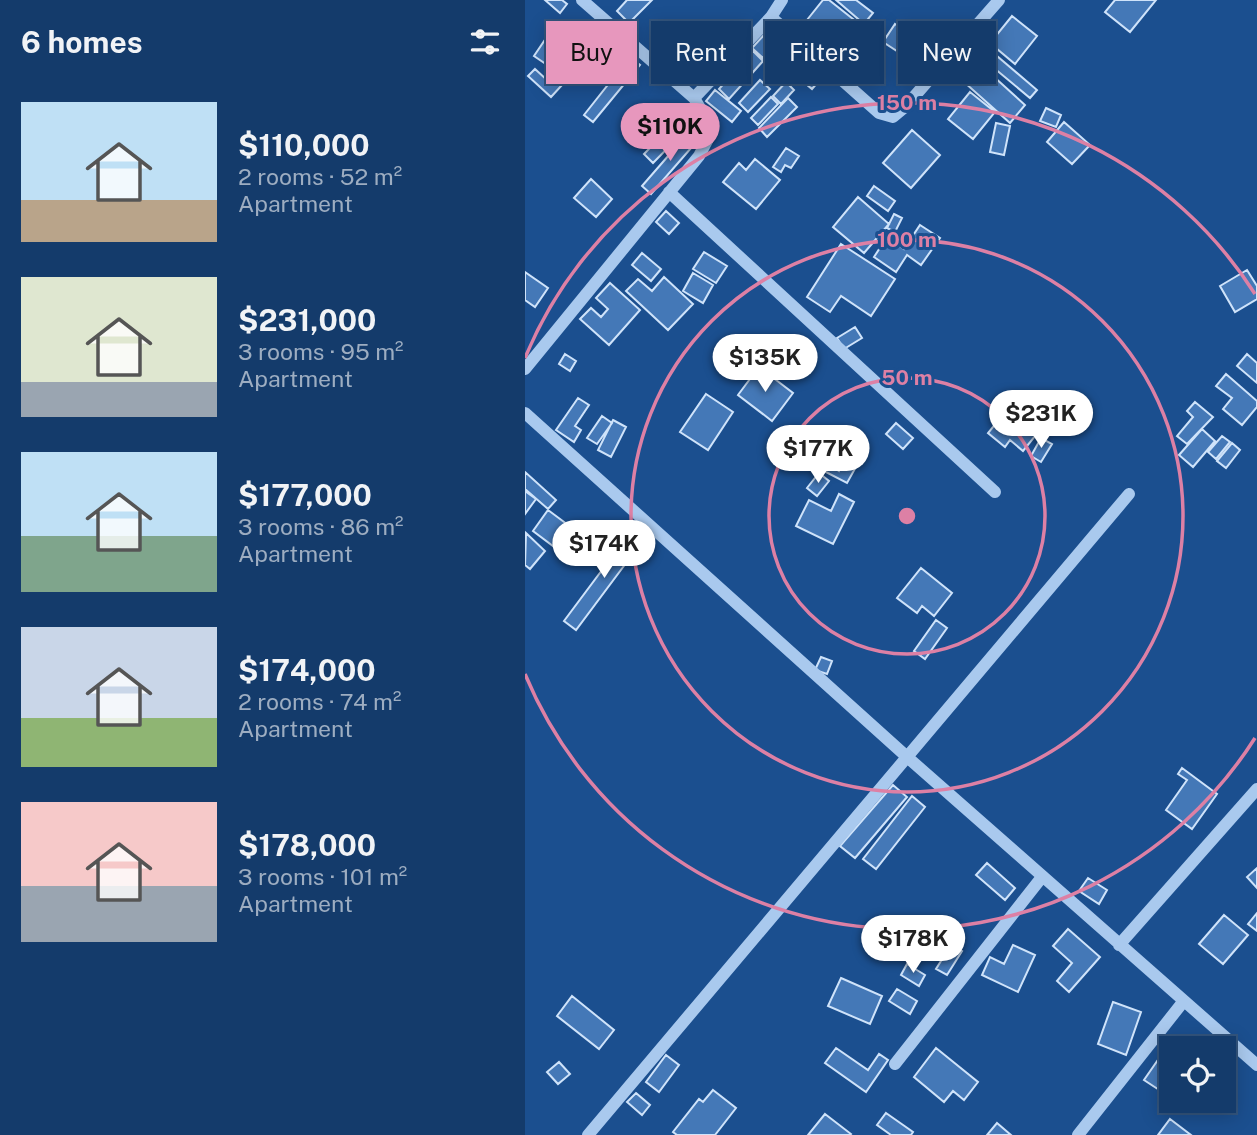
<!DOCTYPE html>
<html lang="en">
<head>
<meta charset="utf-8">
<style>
  body { margin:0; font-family:"Public Sans",sans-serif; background:#1d4271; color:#f1f3f6; height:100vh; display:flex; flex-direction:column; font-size:26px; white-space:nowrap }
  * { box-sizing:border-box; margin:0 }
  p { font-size:23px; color:#9dadc1 }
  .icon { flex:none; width:38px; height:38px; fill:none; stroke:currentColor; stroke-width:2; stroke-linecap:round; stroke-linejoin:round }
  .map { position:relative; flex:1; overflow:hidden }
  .sheet { display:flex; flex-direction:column; background:#143b6b; width:525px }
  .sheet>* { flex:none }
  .banner { position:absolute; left:21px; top:21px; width:606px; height:63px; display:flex; gap:14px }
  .controls { position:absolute; left:634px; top:1036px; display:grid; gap:14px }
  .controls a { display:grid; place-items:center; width:77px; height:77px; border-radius:0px; background:#143b6b; box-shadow:0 4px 18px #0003,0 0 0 2px #33557e; font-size:35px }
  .price { position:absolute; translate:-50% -60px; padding:0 16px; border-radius:24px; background:#fff; color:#222; font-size:23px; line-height:46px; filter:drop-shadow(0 2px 4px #0008) }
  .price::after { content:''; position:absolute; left:50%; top:42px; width:21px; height:16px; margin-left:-10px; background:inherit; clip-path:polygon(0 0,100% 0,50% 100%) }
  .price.active { background:#e797bd; color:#111 }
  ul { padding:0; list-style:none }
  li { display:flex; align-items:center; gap:21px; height:175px; padding:0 21px }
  li span { display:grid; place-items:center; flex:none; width:196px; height:140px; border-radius:0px; color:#555 }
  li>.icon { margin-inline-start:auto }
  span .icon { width:84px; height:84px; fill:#fffc; stroke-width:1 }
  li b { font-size:30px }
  h2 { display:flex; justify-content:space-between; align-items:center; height:84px; padding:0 21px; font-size:30px }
  .pill { padding:0 24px; border-radius:0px; background:#143b6b; box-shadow:0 4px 18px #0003,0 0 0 2px #33557e; font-size:24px; line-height:63px }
  .pill.active { background:#e797bd; color:#111 }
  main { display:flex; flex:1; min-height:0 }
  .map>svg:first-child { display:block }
  .building { fill:#4478b7; stroke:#cfe3fa; stroke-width:2 }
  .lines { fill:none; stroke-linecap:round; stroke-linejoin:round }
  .minor { stroke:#a9c9ee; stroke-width:12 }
  .ring { fill:none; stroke:#dd80a5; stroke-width:3.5 }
  .centre { fill:#dd80a5; stroke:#1b4f8f; stroke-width:3.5 }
  .ring-label { font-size:21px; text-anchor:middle; font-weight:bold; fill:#dd80a5; stroke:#1b4f8f; stroke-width:6; stroke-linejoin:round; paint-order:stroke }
</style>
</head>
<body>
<main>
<section class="sheet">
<h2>6 homes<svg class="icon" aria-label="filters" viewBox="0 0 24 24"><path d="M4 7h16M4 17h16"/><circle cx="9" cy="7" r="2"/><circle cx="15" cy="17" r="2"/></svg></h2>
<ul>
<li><span style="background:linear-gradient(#bfe0f5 70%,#b9a48a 0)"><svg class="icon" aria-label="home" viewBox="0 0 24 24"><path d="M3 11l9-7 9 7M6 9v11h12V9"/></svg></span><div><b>$110,000</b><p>2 rooms · 52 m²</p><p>Apartment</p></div></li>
<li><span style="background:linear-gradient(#dfe7d0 75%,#9aa5b1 0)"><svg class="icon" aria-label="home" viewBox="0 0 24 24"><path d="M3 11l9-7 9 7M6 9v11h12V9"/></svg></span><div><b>$231,000</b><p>3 rooms · 95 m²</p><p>Apartment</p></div></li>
<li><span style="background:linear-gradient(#bfe0f5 60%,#7fa58c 0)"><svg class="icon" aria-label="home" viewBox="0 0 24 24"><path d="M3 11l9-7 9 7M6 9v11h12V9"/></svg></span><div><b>$177,000</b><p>3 rooms · 86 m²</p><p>Apartment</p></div></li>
<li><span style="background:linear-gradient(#c9d6e8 65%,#8fb573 0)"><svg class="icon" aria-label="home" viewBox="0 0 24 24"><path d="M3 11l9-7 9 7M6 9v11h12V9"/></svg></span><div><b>$174,000</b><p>2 rooms · 74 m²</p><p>Apartment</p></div></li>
<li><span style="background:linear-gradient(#f6c9c9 60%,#9aa5b1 0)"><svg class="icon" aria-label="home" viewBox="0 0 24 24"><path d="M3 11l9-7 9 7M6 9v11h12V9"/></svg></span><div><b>$178,000</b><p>3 rooms · 101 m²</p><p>Apartment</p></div></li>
</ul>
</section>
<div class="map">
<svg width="732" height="1135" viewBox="0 0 732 1135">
  <rect width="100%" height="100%" fill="#1b4f8f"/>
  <!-- building -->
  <path class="building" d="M20,0H37L42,4L35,13Z
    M102,0H127L104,23L92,11Z
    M298,0H304L333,23L306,57L274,30Z
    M311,0H331L348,13L339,24Z
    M590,0H631L605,32L580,12Z
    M487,16L512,36L490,64L465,43Z
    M370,24L406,49L395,66L358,42Z
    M30,25L63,48L43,79L9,56Z
    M240,34L251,43L238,58L227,48Z
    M198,38L207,44L195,62L186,55Z
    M452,39L512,90L505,98L445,48Z
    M228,51L238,61L204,99L194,89Z
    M270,51L299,75L287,89L258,65Z
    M446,56L500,105L485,123L430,74Z
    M105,57L115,65L68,122L59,115Z
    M10,69L22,80L26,75L37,85L26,97L3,76Z
    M235,80L245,89L223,112L214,103Z
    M261,82L269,90L256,104L248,96Z
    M190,90L216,111L207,122L181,101Z
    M445,92L470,112L448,139L423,119Z
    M246,97L253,104L233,125L226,118Z
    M263,98L272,107L242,137L234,128Z
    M521,108L536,115L531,127L515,121Z
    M157,115L166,124L128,163L119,154Z
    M539,122L565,145L547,164L522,142Z
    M471,123L485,126L479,155L465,152Z
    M387,130L415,155L386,188L358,163Z
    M164,132L173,140L126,194L117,186Z
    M261,148L274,156L266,168L260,165L256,172L248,167Z
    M230,159L255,180L231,209L198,182L214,163L221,170Z
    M66,179L87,199L71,217L49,198Z
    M349,186L370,201L363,211L342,196Z
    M333,197L364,224L339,253L308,227Z
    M141,211L154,223L144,234L131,222Z
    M369,214L377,218L370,232L362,228Z
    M395,225L415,238L396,265L382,255L371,272L349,257L362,237L379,249Z
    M316,244L370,279L346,316L316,296L305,312L282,297Z
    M179,252L202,266L191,283L168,269Z
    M117,253L136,269L126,281L107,265Z
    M722,270L732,286V299L710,312L695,286Z
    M0,272L23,288L10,307L0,300Z
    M168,273L188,285L178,303L158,291Z
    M139,277L168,304L143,330L101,291L113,279L127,291Z
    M85,283L115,310L84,345L55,319L66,308L76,317L83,309L71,298Z
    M330,327L337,338L319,349L312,338Z
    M40,354L51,361L45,371L34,364Z
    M722,354L732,363V383L712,366Z
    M234,367L268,393L247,421L213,395Z
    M701,374L732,401V407L717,425L698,409L707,398L691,386Z
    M181,394L208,412L183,450L155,432Z
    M53,398L64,405L50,426L56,430L49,442L31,430Z
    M489,401L519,425L498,451L485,440L480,447L463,433Z
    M670,402L688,417L662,444L652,436L668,417L662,411Z
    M77,416L87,423L72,444L62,438Z
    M88,420L101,427L86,457L73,450Z
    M371,423L388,438L378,449L361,434Z
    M677,429L690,441L668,467L654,455Z
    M697,436L705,442L691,459L683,452Z
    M516,438L527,444L516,462L506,456Z
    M707,443L715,450L701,468L692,461Z
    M326,449L337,456L322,483L299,471L303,464L314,471Z
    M0,472L31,500L23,509L0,489Z
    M294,473L304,481L292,496L282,488Z
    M0,491L11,499L0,514Z
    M314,494L329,502L308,544L271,526L284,500L306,511Z
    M23,510L43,525L28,546L8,531Z
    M107,530L119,539L51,630L39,621Z
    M1,533L20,551L5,569L0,565Z
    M396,568L427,593L409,616L397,606L392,613L372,598Z
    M411,620L422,628L400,659L389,651Z
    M296,657L307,661L302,674L290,670Z
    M657,768L692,794L667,829L641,810L662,780L653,774Z
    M368,785L382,797L330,858L315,846Z
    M387,796L400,807L351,869L338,859Z
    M462,863L490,888L480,900L451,875Z
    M732,868V888L722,877Z
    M563,878L582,890L574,904L554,891Z
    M732,913V931L723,924Z
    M699,915L723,935L698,964L674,944Z
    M416,923L428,930L423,939L411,932Z
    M355,924L384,944L376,956L347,937Z
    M543,929L575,957L544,992L532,981L547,963L528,946Z
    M426,945L437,951L422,975L411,969Z
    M488,945L510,955L493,992L457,975L465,957L479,964Z
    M382,964L400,975L394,986L376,975Z
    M316,978L357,996L345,1024L303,1006Z
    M372,989L392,1001L385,1014L364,1001Z
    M47,996L89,1030L74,1049L32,1016Z
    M588,1002L616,1012L601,1055L573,1044Z
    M646,1041L657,1048H646L645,1097L619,1080Z
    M311,1048L343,1070L354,1054L363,1060L341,1092L300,1063Z
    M411,1048L453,1082L439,1100L428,1091L419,1102L389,1077Z
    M141,1055L154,1065L134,1092L121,1082Z
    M34,1062L45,1074L33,1084L22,1072Z
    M188,1090L211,1108L190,1135H152L148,1132L174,1099L178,1102Z
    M111,1093L125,1105L117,1115L102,1102Z
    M361,1113L388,1132L386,1135H366L352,1125Z
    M300,1114L326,1134L325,1135H283Z
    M645,1119L666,1135H633Z
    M472,1123L486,1135H462Z"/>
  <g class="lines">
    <!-- minor -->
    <path class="minor" d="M246,17L354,113L368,117L380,107L474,0
      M169,98L246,17L257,0
      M144,192L470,492
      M0,369L174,156L184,137V123L169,98L57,0
      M0,413L381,756L732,1065
      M594,945L732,789
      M370,1064L517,877
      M63,1135L604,494
      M553,1135L658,1002"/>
  </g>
  <!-- distance rings -->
  <g class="ring">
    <circle cx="382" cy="516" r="138"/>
    <circle cx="382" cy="516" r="276"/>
    <path d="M730 738A413 413 0 0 1 0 674M0 358A413 413 0 0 1 730 294"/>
  </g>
  <circle cx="382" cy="516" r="10" class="centre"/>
  <g class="ring-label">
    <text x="382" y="110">150 m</text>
    <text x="382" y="247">100 m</text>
    <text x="382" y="385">50 m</text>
  </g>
</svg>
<div class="controls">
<a><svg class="icon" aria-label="locate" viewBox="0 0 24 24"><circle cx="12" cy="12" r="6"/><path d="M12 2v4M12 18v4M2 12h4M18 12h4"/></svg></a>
</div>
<b class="price active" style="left:145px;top:163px">$110K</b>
<b class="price" style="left:240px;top:394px">$135K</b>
<b class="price" style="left:516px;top:450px">$231K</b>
<b class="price" style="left:293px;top:485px">$177K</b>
<b class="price" style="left:79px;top:580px">$174K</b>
<b class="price" style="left:388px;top:975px">$178K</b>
<div class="banner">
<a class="pill active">Buy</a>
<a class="pill">Rent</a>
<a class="pill">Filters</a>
<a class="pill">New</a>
</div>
</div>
</main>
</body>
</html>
